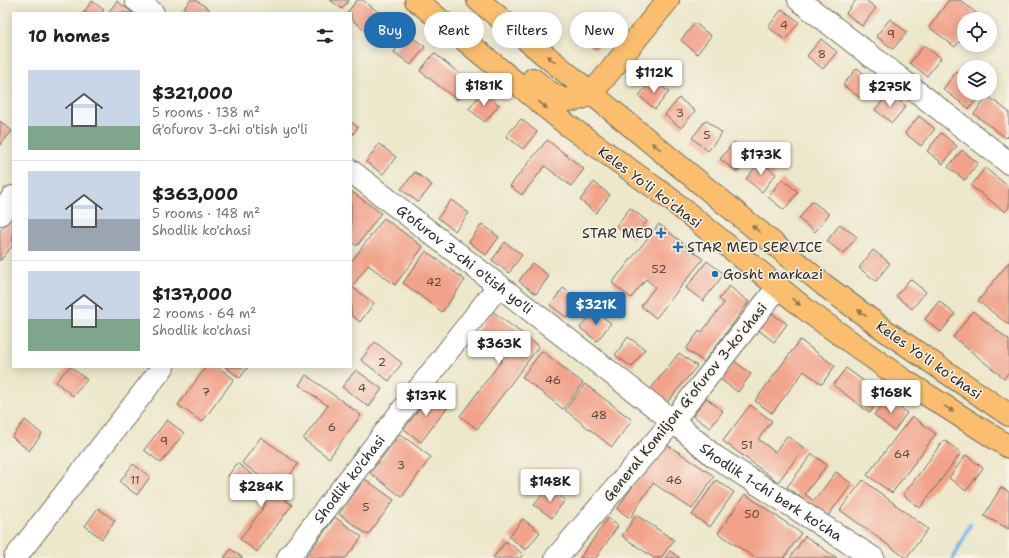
<!DOCTYPE html>
<html lang="en">
<head>
<meta charset="utf-8">
<style>
  body { margin:0; font-family:"Shantell Sans",sans-serif; background:#f6f6f6; color:#202124; height:100vh; display:flex; flex-direction:column; font-size:15px; white-space:nowrap }
  * { box-sizing:border-box; margin:0 }
  p { font-size:13px; color:#757577 }
  .icon { flex:none; width:22px; height:22px; fill:none; stroke:currentColor; stroke-width:2; stroke-linecap:round; stroke-linejoin:round }
  .map { position:relative; flex:1; overflow:hidden }
  .drawer { position:absolute; left:12px; top:12px; width:340px; height:356px; display:flex; flex-direction:column; background:#fff; border-radius:0px; box-shadow:0 2px 10px #0003 }
  .drawer>* { flex:none }
  .top-card { position:absolute; left:364px; top:12px; width:380px; height:36px; display:flex; gap:8px }
  .controls { position:absolute; left:957px; top:12px; display:grid; gap:8px }
  .controls a { display:grid; place-items:center; width:40px; height:40px; border-radius:50%; background:#fff; box-shadow:0 2px 10px #0003; font-size:20px }
  .price { position:absolute; translate:-50% -34px; padding:0 9px; border-radius:4px; background:#fff; color:#222; font-size:13px; line-height:26px; filter:drop-shadow(0 1px 2px #0008) }
  .price::after { content:''; position:absolute; left:50%; top:24px; width:12px; height:9px; margin-left:-6px; background:inherit; clip-path:polygon(0 0,100% 0,50% 100%) }
  .price.on { background:#1f6fb2; color:#fff }
  ul { padding:0; list-style:none }
  li { display:flex; align-items:center; gap:12px; height:100px; padding:0 16px }
  li+li { border-top:1px solid #e0e0e0 }
  li span { display:grid; place-items:center; flex:none; width:112px; height:80px; border-radius:0px; color:#555 }
  li>.icon { margin-inline-start:auto }
  span .icon { width:48px; height:48px; fill:#fffc; stroke-width:1 }
  li b { font-size:17px }
  h2 { display:flex; justify-content:space-between; align-items:center; height:48px; padding:0 16px; font-size:17px }
  .pill { padding:0 14px; border-radius:18px; background:#fff; box-shadow:0 2px 10px #0003; font-size:14px; line-height:36px }
  .pill.on { background:#1f6fb2; color:#fff }
  .map>svg:first-child { display:block }
  .lines { fill:none; stroke-linecap:round; stroke-linejoin:round }
  .stream { stroke:#6ebae8; stroke-width:4.5 }
  .building { fill:#f2a28a }
  .minor-casing { stroke:#6f6d63; stroke-width:24 }
  .major-casing { stroke:#6f6d63; stroke-width:24 }
  .minor { stroke:#fff; stroke-width:22 }
  .major { stroke:#fabe6e; stroke-width:22 }
  .oneway { fill:#92744c }
  .poi-dot { fill:#1f6fb2; stroke:#f7f3e8; stroke-width:1.5 }
  .labels { text-anchor:middle; stroke-width:3; stroke-linejoin:round; paint-order:stroke }
  .number-label { font-size:12px; fill:#5d4943 }
  .street-label { font-size:14px; fill:#2b2b2b; stroke:#f7f3e8 }
  .poi-label { font-size:14px; fill:#2b2b2b; stroke:#f7f3e8; text-anchor:start }
</style>
</head>
<body>
<div class="map">
<svg width="1009" height="558" viewBox="0 0 1009 558">
  <rect width="100%" height="100%" fill="#f7f3e8"/>
  <filter id="ink" filterUnits="userSpaceOnUse"><feTurbulence type="fractalNoise" baseFrequency=".025" numOctaves="2"/><feDisplacementMap in="SourceGraphic" scale="8" xChannelSelector="R" yChannelSelector="G"/><feConvolveMatrix kernelMatrix="1 2 1 2 8 2 1 2 1" color-interpolation-filters="sRGB"/></filter>
  <filter id="wash" filterUnits="userSpaceOnUse"><feTurbulence type="fractalNoise" baseFrequency=".012" numOctaves="4" result="noise"/><feDisplacementMap in="SourceGraphic" scale="16" xChannelSelector="R" yChannelSelector="G"/><feGaussianBlur stdDeviation="0.9" result="paint"/><feColorMatrix in="noise" values="0 0 0 0 0 0 0 0 0 0 0 0 0 0 0 0 0 1.4 0 .05"/><feComposite in="paint" operator="in"/></filter>
  <g filter="url(#wash)">
    <rect width="100%" height="100%" fill="#ede7cb"/>
    <g class="lines">
      <!-- stream -->
      <path class="stream" d="M953,558L970,525"/>
    </g>
    <g id="blocks">
      <!-- building -->
      <path class="building" d="M190,0H196L210,10L207,13H181Z
        M330,0H349L342,9Z
        M357,0H363L394,25L380,42L351,19V13H347Z
        M856,0H866L876,8L862,26L846,13Z
        M949,0H960L980,16L977,19H964V36L955,47L929,27Z
        M92,1L104,10L101,13H83Z
        M117,1L133,13H108Z
        M782,9L799,22L785,40L768,27Z
        M890,19L907,32L893,49L876,36Z
        M594,20L610,33L596,50L580,37Z
        M695,23L711,36L697,54L681,40Z
        M408,34L425,47L411,65L394,52Z
        M821,39L837,52L823,69L807,56Z
        M924,45L941,58L927,76L910,63Z
        M434,53L471,83L457,100L420,71Z
        M857,68L873,81L860,98L843,85Z
        M957,71L964,77V93H982L969,109L943,89Z
        M652,79L669,92L655,109L639,96Z
        M483,91L499,105L485,122L469,109Z
        M889,93L906,106L892,123L875,110Z
        M988,96L1009,112V135L1006,138L974,114Z
        M679,98L695,111L681,128L665,115Z
        M919,116L935,129L921,146L905,133Z
        M521,119L537,132L523,149L506,136Z
        M706,120L722,133L708,151L692,138Z
        M0,121L12,131L0,145Z
        M351,122L358,127L351,137Z
        M941,133L957,146L943,164L927,151Z
        M547,140L584,169L571,186L545,166L522,195L510,186Z
        M734,142L750,155L737,172L720,159Z
        M379,144L396,157L383,174L366,162Z
        M962,150L978,163L965,180L948,167Z
        M760,161L776,174L762,192L746,179Z
        M985,168L1009,187V207L1005,212L971,186Z
        M415,172L432,185L418,202L401,189Z
        M782,179L798,192L784,210L768,197Z
        M594,182L610,195L596,213L580,200Z
        M351,191L381,213L357,246L351,241Z
        M451,200L469,213L455,231L438,218Z
        M812,201L829,214L815,232L799,219Z
        M630,208L647,221L633,239L616,226Z
        M13,215V245L0,261V231Z
        M384,218L423,247L395,285L368,265L352,287L374,303L360,322L351,315V262Z
        M482,224L499,237L486,255L469,242Z
        M659,224L703,259L656,318L641,306L655,287L646,279L631,298L612,283Z
        M840,224L857,237L843,254L827,241Z
        M505,242L522,255L509,273L492,260Z
        M873,250L890,263L876,281L859,268Z
        M426,251L465,280L442,312L403,283Z
        M707,261L724,274L703,301L686,288Z
        M1009,262V325L978,301Z
        M532,263L549,276L536,294L519,281Z
        M910,279L926,292L912,309L896,296Z
        M729,286L749,302L704,362L686,349L699,331L701,333L724,303L719,299Z
        M563,288L580,300L567,318L550,305Z
        M939,301L955,314L941,332L925,319Z
        M492,311L539,346L477,429L460,416L502,360L472,338Z
        M594,311L611,323L597,341L580,328Z
        M973,311L1009,340V372L1004,378L953,337Z
        M770,312L787,324L774,342L757,329Z
        M628,337L645,349L632,367L615,355Z
        M800,340L835,366L822,384L804,371L772,413L755,401Z
        M375,342L402,363L389,381L361,360Z
        M542,351L583,383L563,409L522,377Z
        M679,353L697,366L666,404L649,391Z
        M734,361L751,374L738,392L720,379Z
        M69,367H71L87,380L73,396L56,382Z
        M206,367H218L234,379L202,422L178,405Z
        M225,367H248L240,378Z
        M846,368L883,395L870,413L833,385Z
        M356,370L382,389L369,407L342,387Z
        M306,375L361,415L329,458L303,439L328,406L299,385Z
        M585,384L632,420L612,447L565,410Z
        M432,392L449,405L421,442L404,429Z
        M706,398L723,411L710,428L693,416Z
        M887,398L907,413L894,431L874,415Z
        M750,405L772,421L758,439L775,452L787,436L804,448L778,482L723,441Z
        M912,416L936,434L892,493L867,475Z
        M25,420L42,434L29,451L12,437Z
        M167,420L184,433L161,463L144,450Z
        M400,434L431,457L402,497L370,473Z
        M261,437L298,464L279,490L242,463Z
        M944,440L961,453L920,508L903,495Z
        M663,442L714,476L692,509L653,483L630,518L617,509Z
        M812,454L827,465L805,494L814,501L836,472L852,484L827,517L787,487Z
        M966,455L983,468L966,491L949,478Z
        M237,463L292,505L257,552L240,539L266,504L228,476Z
        M133,464L150,477L137,495L120,482Z
        M365,479L394,500L368,535L339,514Z
        M716,480L734,492L710,527L692,515Z
        M863,480L928,529L906,558L840,510Z
        M1001,487L1009,492V529L984,516Z
        M548,488L565,500L552,518L534,505Z
        M745,494L801,533L784,558H755L718,533Z
        M98,508L115,521L102,539L85,526Z
        M636,515L674,540L661,558H654L622,536Z
        M335,517L362,537L346,558H308L306,557Z
        M608,518L618,526L596,558H580Z
        M523,519L540,532L526,550L509,537Z
        M805,536L837,558H790Z
        M506,541L523,554L520,558H493Z
        M231,549L243,558H224Z
        M670,551L680,558H665Z"/>
    </g>
  </g>
  <g filter="url(#ink)">
    <use href="#blocks" fill-opacity="0" stroke="#6f6d63" stroke-width="1"/>
    <g class="lines">
      <defs>
        <g id="minor">
          <path d="M136,0L153,13"/>
          <path d="M799,0L1009,163"/>
          <path id="s1" d="M351,171L673,421L714,456L873,558"/>
          <path d="M0,214L13,197"/>
          <path d="M15,558L163,367"/>
          <path id="s2" d="M288,558L499,285"/>
          <path d="M556,558L673,421L778,287"/>
        </g>
        <path id="major" d="M416,0L566,124L669,198L809,312L902,379L1009,447
          M478,0L824,285L886,331L1009,415
          M533,79C552,95 567,109 592,93L668,0"/>
      </defs>
      <!-- minor casing -->
      <use href="#minor" class="minor-casing"/>
      <!-- major casing -->
      <use href="#major" class="major-casing"/>
      <!-- minor -->
      <use href="#minor" class="minor"/>
      <!-- major -->
      <use href="#major" class="major"/>
    </g>
    <!-- one-way arrows -->
    <defs><path id="oneway-solid" d="M-6-.8H1V-3.2L6.5 0L1 3.2V.8H-6Z"/></defs>
    <g class="oneway">
      <use href="#oneway-solid" transform="translate(551 59) rotate(-141)"/>
      <use href="#oneway-solid" transform="translate(543 105) rotate(40)"/>
      <use href="#oneway-solid" transform="translate(656 146) rotate(-141)"/>
      <use href="#oneway-solid" transform="translate(756 229) rotate(-141)"/>
      <use href="#oneway-solid" transform="translate(796 302) rotate(39)"/>
      <use href="#oneway-solid" transform="translate(862 313) rotate(-143)"/>
      <use href="#oneway-solid" transform="translate(949 409) rotate(32)"/>
    </g>
  </g>
  <!-- markers -->
  <g class="poi-dot">
    <path d="M659 227h4v4h4v4h-4v4h-4v-4h-4v-4h4z"/>
    <path d="M676 241h4v4h4v4h-4v4h-4v-4h-4v-4h4z"/>
    <circle cx="715" cy="274" r="4"/>
  </g>
  <g class="labels">
    <!-- number labels -->
    <g class="number-label">
      <text x="784" y="29">4</text>
      <text x="891" y="38">9</text>
      <text x="822" y="58">8</text>
      <text x="680" y="117">3</text>
      <text x="707" y="139">5</text>
      <text x="659" y="273">52</text>
      <text x="434" y="286">42</text>
      <text x="382" y="366">2</text>
      <text x="553" y="384">46</text>
      <text x="362" y="392">4</text>
      <text x="206" y="396">7</text>
      <text x="599" y="419">48</text>
      <text x="332" y="431">6</text>
      <text x="164" y="445">9</text>
      <text x="747" y="449">51</text>
      <text x="902" y="458">64</text>
      <text x="401" y="469">3</text>
      <text x="135" y="484">11</text>
      <text x="674" y="484">46</text>
      <text x="366" y="511">5</text>
      <text x="752" y="518">50</text>
    </g>
    <!-- street labels -->
    <g class="street-label">
      <text transform="translate(650 187) rotate(37)" y="5">Keles Yoʻli koʻchasi</text>
      <text dy="5" stroke="none"><textPath href="#s1" startOffset="144">G'ofurov 3-chi o'tish yo'li</textPath></text>
      <text transform="translate(929 360) rotate(35)" y="5">Keles Yoʻli koʻchasi</text>
      <text transform="translate(685 402) rotate(-51)" y="5">General Komiljon Gʻofurov 3-koʻchasi</text>
      <text dy="5" stroke="none"><textPath href="#s2" startOffset="100">Shodlik ko'chasi</textPath></text>
      <text dy="5" stroke="none"><textPath href="#s1" startOffset="529">Shodlik 1-chi berk ko'cha</textPath></text>
    </g>
    <!-- poi labels -->
    <g class="poi-label">
      <text x="653" y="238" text-anchor="end">STAR MED</text>
      <text x="687" y="252">STAR MED SERVICE</text>
      <text x="723" y="279">Gosht markazi</text>
    </g>
  </g>
</svg>
<div class="controls">
<a><svg class="icon" aria-label="locate" viewBox="0 0 24 24"><circle cx="12" cy="12" r="6"/><path d="M12 2v4M12 18v4M2 12h4M18 12h4"/></svg></a>
<a><svg class="icon" aria-label="layers" viewBox="0 0 24 24"><path d="M12 4l9 5-9 5-9-5zM3 14l9 5 9-5"/></svg></a>
</div>
<b class="price" style="left:654px;top:94px">$112K</b>
<b class="price" style="left:484px;top:107px">$181K</b>
<b class="price" style="left:890px;top:108px">$275K</b>
<b class="price" style="left:761px;top:176px">$173K</b>
<b class="price on" style="left:596px;top:326px">$321K</b>
<b class="price" style="left:499px;top:365px">$363K</b>
<b class="price" style="left:891px;top:414px">$168K</b>
<b class="price" style="left:426px;top:417px">$137K</b>
<b class="price" style="left:550px;top:503px">$148K</b>
<b class="price" style="left:261px;top:508px">$284K</b>
<div class="top-card">
<a class="pill on">Buy</a>
<a class="pill">Rent</a>
<a class="pill">Filters</a>
<a class="pill">New</a>
</div>
<section class="drawer">
<h2>10 homes<svg class="icon" aria-label="filters" viewBox="0 0 24 24"><path d="M4 7h16M4 17h16"/><circle cx="9" cy="7" r="2"/><circle cx="15" cy="17" r="2"/></svg></h2>
<ul>
<li><span style="background:linear-gradient(#c9d6e8 70%,#7fa58c 0)"><svg class="icon" aria-label="home" viewBox="0 0 24 24"><path d="M3 11l9-7 9 7M6 9v11h12V9"/></svg></span><div><b>$321,000</b><p>5 rooms · 138 m²</p><p>G'ofurov 3-chi o'tish yo'li</p></div></li>
<li><span style="background:linear-gradient(#c9d6e8 60%,#9aa5b1 0)"><svg class="icon" aria-label="home" viewBox="0 0 24 24"><path d="M3 11l9-7 9 7M6 9v11h12V9"/></svg></span><div><b>$363,000</b><p>5 rooms · 148 m²</p><p>Shodlik ko'chasi</p></div></li>
<li><span style="background:linear-gradient(#c9d6e8 60%,#7fa58c 0)"><svg class="icon" aria-label="home" viewBox="0 0 24 24"><path d="M3 11l9-7 9 7M6 9v11h12V9"/></svg></span><div><b>$137,000</b><p>2 rooms · 64 m²</p><p>Shodlik ko'chasi</p></div></li>
</ul>
</section>
</div>
</body>
</html>
